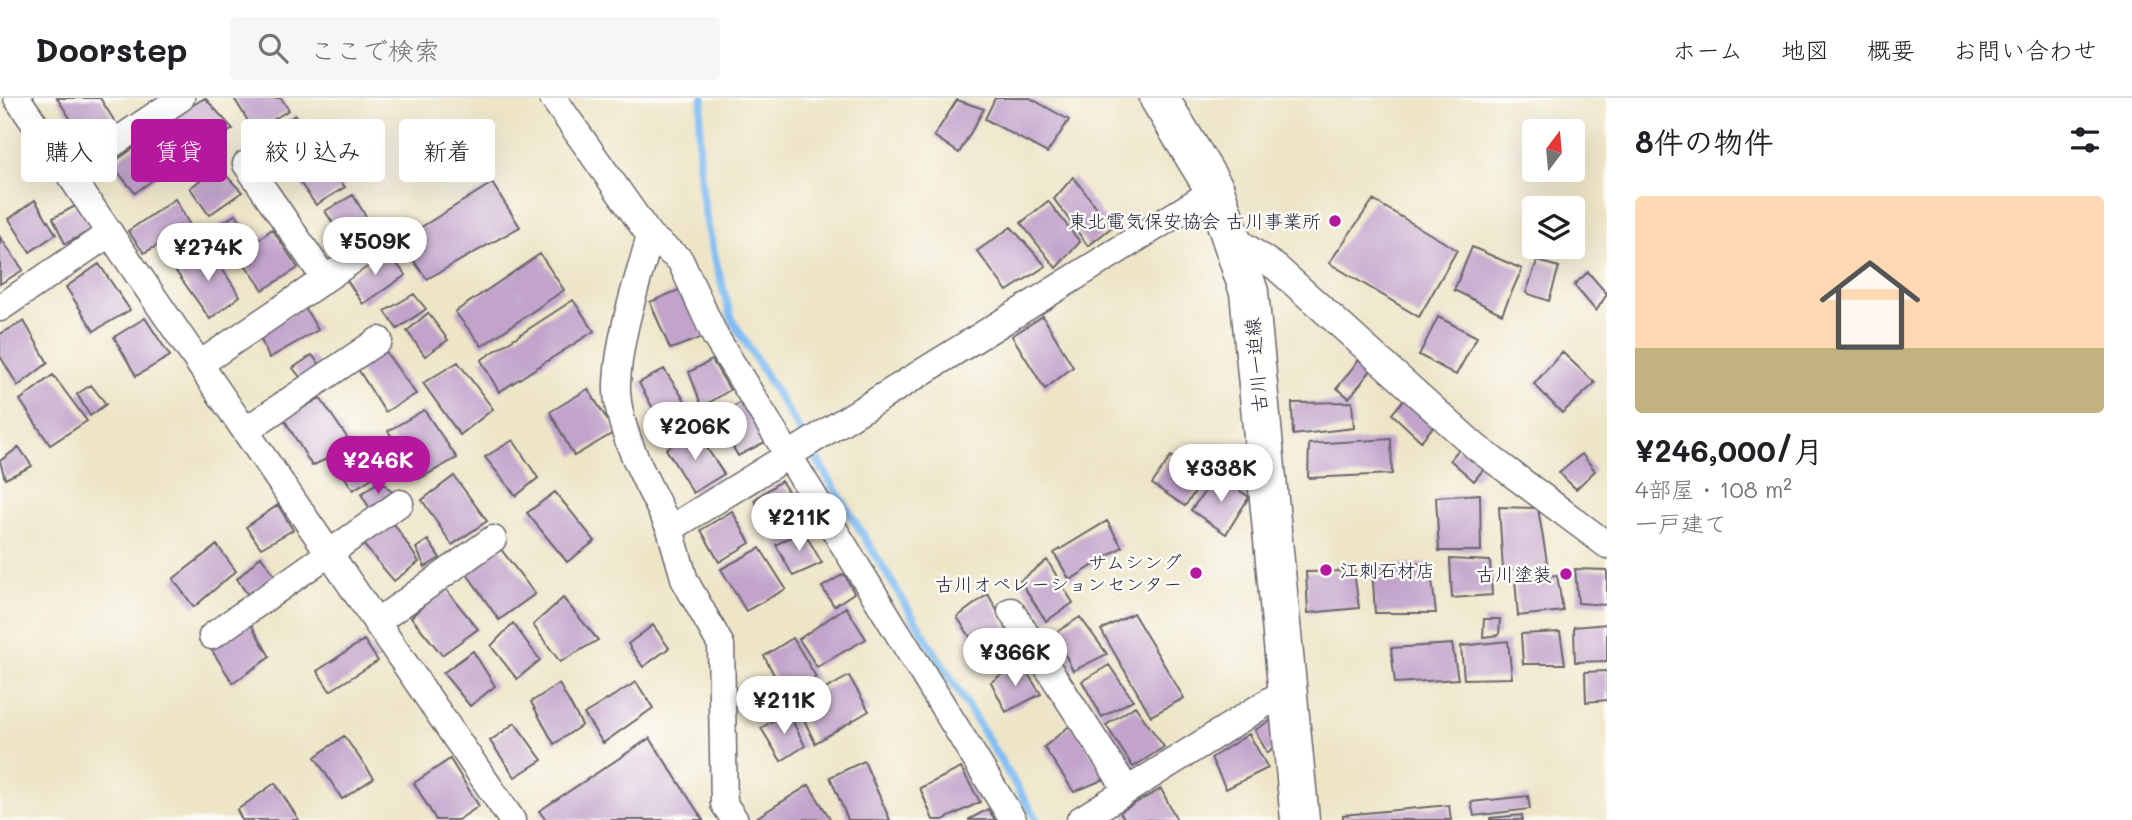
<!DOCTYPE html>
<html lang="ja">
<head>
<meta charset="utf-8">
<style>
  body { margin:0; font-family:Mali,"Klee One",sans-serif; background:#f6f6f6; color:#202124; height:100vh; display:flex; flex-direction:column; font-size:26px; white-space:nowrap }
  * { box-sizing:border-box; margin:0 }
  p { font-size:23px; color:#757577 }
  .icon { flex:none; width:38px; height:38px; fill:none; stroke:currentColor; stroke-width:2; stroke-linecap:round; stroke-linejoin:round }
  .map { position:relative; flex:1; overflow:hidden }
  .drawer { display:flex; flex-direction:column; background:#fff; width:525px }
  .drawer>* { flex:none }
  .banner { position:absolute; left:21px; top:21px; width:665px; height:63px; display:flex; gap:14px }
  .needle { width:46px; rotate:16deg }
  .controls { position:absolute; left:1522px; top:21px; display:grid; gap:14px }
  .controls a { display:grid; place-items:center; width:63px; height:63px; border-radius:7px; background:#fff; box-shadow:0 7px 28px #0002; font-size:35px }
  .price { position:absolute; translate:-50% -60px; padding:0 16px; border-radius:24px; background:#fff; color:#222; font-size:23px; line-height:46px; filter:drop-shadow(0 2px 4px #0008) }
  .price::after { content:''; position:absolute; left:50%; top:42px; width:21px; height:16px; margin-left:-10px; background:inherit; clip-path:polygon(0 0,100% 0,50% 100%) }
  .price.on { background:#b5179e; color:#fff }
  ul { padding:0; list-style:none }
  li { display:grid; align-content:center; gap:14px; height:371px; padding:0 28px }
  li span { display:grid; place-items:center; height:217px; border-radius:7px; color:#555 }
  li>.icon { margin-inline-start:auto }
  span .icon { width:126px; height:126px; fill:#fffc; stroke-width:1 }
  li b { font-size:30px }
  h2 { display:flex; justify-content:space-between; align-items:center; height:84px; padding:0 28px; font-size:30px }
  .chip { padding:0 24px; border-radius:7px; background:#fff; box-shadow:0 7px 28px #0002; font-size:24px; line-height:63px }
  .chip.on { background:#b5179e; color:#fff }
  header { display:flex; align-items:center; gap:42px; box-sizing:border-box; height:98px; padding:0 35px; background:#fff; border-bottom:2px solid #e0e0e0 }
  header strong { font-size:33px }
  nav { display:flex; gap:38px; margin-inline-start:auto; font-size:24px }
  .search { width:490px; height:63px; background:#f6f6f6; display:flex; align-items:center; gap:18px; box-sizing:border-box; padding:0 24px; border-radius:7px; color:#757577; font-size:26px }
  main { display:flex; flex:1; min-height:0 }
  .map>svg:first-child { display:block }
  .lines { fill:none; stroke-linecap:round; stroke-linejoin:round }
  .stream { stroke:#81bdf3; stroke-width:8 }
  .building { fill:#c1a3cb }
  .minor-casing { stroke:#69666c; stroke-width:29 }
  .primary-casing { stroke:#69666c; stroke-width:41 }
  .minor { stroke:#fff; stroke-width:26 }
  .primary { stroke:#fff; stroke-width:38 }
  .poi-dot { fill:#b5179e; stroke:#fdfcf7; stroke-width:2.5 }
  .labels { text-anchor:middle; stroke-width:5; stroke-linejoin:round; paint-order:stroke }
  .poi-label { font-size:19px; fill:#22223b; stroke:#fdfcf7; text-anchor:end }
  .street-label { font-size:19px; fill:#22223b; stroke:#fdfcf7 }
</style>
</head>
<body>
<header>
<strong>Doorstep</strong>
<div class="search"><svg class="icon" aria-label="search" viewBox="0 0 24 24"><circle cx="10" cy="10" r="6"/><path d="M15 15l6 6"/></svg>ここで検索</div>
<nav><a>ホーム</a><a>地図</a><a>概要</a><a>お問い合わせ</a></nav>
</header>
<main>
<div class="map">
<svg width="1607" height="722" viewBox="0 0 1607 722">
  <rect width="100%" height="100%" fill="#fdfcf7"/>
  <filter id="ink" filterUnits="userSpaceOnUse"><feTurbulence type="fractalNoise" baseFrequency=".0143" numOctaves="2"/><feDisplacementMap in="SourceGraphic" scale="14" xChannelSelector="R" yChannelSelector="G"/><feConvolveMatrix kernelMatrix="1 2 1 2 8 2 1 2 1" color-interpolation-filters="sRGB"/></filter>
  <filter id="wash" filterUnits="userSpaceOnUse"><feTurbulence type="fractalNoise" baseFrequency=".00686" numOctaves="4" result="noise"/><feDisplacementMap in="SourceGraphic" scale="28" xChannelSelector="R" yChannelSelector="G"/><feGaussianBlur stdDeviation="1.57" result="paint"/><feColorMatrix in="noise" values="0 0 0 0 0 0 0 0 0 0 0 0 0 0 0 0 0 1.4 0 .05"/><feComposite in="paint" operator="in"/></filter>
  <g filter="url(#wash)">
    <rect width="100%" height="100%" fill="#eee5c7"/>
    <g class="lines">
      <!-- stream -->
      <path class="stream" d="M703,0C690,75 711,150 732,222L1037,722"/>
    </g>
    <g id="blocks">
      <!-- building -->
      <path class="building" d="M57,0H100L117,27L85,43Z
        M205,0L233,31L188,61L164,24Z
        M234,0H281L289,12L254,33Z
        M995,0H1030L1069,22L1047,55L985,21Z
        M957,2L984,11L959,55L934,38Z
        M295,17L317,51L289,67L266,37Z
        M155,35L176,65L135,95L111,66Z
        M319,59L345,89L316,107L294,76Z
        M218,69L242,94L209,117L190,90Z
        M1073,79L1112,129L1088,148L1054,101Z
        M492,85L520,129L427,181L399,143Z
        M353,97L371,127L346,145L325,113Z
        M175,101L191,129L144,155L128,133Z
        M35,102L56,136L30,154L9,121Z
        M1373,102L1457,152L1419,219L1329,165Z
        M1048,103L1080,144L1056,170L1021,125Z
        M77,107L92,132L65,146L53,120Z
        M236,116L251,137L220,158L206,136Z
        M1011,129L1046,168L1007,193L977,153Z
        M272,131L298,170L263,192L239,158Z
        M0,139L23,172L0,186Z
        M208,149L240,198L210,221L175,172Z
        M1472,149L1522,171L1502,216L1454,192Z
        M386,153L406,177L363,206L346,181Z
        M540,156L564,192L482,248L455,214Z
        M1537,163L1559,169L1549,203L1526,195Z
        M99,166L130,212L94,233L66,189Z
        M1588,174L1607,196L1596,213L1574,187Z
        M681,191L704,239L670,251L650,204Z
        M414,196L426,211L397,231L385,213Z
        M573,202L594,233L499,294L481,262Z
        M304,208L318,232L269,260L259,237Z
        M428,215L448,242L425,258L407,233Z
        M1043,218L1073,269L1045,291L1012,238Z
        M1438,219L1477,239L1456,277L1419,257Z
        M145,220L170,258L136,278L114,239Z
        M24,223L48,265L18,288L0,258V236Z
        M385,253L416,296L385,314L358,271Z
        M1562,254L1595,285L1562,315L1534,286Z
        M1364,255L1376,266L1349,300L1337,290Z
        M312,257L322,269L304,284L293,270Z
        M712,262L730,292L702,309L689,274Z
        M458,264L493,311L460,337L423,285Z
        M664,271L691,312L662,327L639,285Z
        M53,277L87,323L50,347L20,302Z
        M91,287L106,306L90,318L77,296Z
        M588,291L615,334L574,358L550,314Z
        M1408,296L1438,323L1421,343L1392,316Z
        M320,300L353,348L312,368L284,321Z
        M742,303L767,343L738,358L717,321Z
        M1352,304L1354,330L1293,337L1292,305Z
        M424,312L457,360L419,381L388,333Z
        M695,332L724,376L693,395L666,351Z
        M1391,341L1392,376L1308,380L1309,346Z
        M513,342L538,380L516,398L485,359Z
        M1464,345L1487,367L1474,383L1450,362Z
        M19,349L32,368L5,381L0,363Z
        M359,354L378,376L353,392L339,370Z
        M1582,356L1595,373L1576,391L1559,375Z
        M1171,358L1205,379L1185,408L1152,386Z
        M1217,377L1249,399L1226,436L1191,412Z
        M454,378L487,423L452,447L422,402Z
        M381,382L396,398L372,414L361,396Z
        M781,383L802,414L772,433L754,402Z
        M555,394L595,443L567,464L527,415Z
        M1480,396L1481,453H1439L1436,399Z
        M278,407L293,432L261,450L246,429Z
        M1499,409L1538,410L1548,470L1503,472Z
        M732,413L750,445L719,464L701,432Z
        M1107,423L1122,449L1070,482L1054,455Z
        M393,424L419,464L394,483L362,445Z
        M803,432L822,465L793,478L776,447Z
        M428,442L440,460L425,469L416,450Z
        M217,447L236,473L194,509L173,481Z
        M500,450L535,496L499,522L467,476Z
        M760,450L786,491L746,513L721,471Z
        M261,458L275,478L247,496L237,481Z
        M1450,461L1490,463L1492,497L1452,500Z
        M1047,462L1073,505L1046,523L1020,483Z
        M1430,465L1436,515H1375L1372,468Z
        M1575,471L1607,472V507L1578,505Z
        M1354,473L1359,510L1308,515L1306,474Z
        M844,476L854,495L834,508L822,489Z
        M1557,477L1563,513L1518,518L1515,481Z
        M444,489L478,531L442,557L411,519Z
        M988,496L1010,536L980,554L957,519Z
        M563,500L598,542L560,564L533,527Z
        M846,509L866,541L817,569L799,541Z
        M1133,515L1184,600L1151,618L1101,532Z
        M1080,519L1107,556L1073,573L1055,535Z
        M1484,521H1500L1499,537L1483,539Z
        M249,523L270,559L233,585L211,551Z
        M513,525L540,562L517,581L491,548Z
        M1607,526V563L1575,564L1574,529Z
        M653,527L669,550L643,569L628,546Z
        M1560,534L1565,566H1523L1521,536Z
        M793,540L816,579L786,599L764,558Z
        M364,542L378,563L330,593L317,573Z
        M1508,543L1512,580L1464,581L1461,548Z
        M1452,546L1458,581L1395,585L1391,550Z
        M473,553L495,588L470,608L443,575Z
        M1020,564L1041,596L1006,614L991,584Z
        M1109,567L1133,602L1102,619L1082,583Z
        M1607,573V602L1586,604L1585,574Z
        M849,578L869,613L815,645L797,607Z
        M636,584L653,610L603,645L584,616Z
        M559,586L582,627L554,646L531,604Z
        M1135,608L1164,649L1133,669L1106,627Z
        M788,614L805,648L781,663L761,630Z
        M1276,619L1279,645L1267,655L1255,632Z
        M515,625L542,662L515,679L490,643Z
        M1072,626L1107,680L1074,694L1044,649Z
        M1249,636L1268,670L1226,691L1211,660Z
        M344,638L374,680L342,701L315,659Z
        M650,640L703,722H546L539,713Z
        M450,661L479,708L458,722H436L414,685Z
        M864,663L890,722H848L830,679Z
        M961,670L980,704L943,722H933L920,690Z
        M275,685L299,722H242L237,712Z
        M809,687L831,722L756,720Z
        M1161,691L1177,722H1125L1120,714Z
        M1528,698L1530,711L1474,718L1471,704Z
        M1449,707L1451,722H1343V717Z
        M988,711L995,722H968Z
        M1522,717V722H1490V720Z"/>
    </g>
  </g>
  <g filter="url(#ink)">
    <use href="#blocks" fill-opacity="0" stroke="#69666c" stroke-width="2"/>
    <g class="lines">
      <defs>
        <path id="minor" d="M17,0L512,722
          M553,0L650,138C637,186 619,236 617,285C615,332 650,389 670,431
          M246,66L325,181
          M69,75L181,0
          M650,138L680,162L715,238L1013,722
          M1233,140L1277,170L1476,349L1607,447
          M0,210L110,135
          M200,266L378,145
          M246,332L379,242
          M1011,513L1127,692
          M377,524L493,441
          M212,538L400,405
          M735,722L724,706L721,547L685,483L670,431L1215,92
          M1080,722L1287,592"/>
        <path id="primary" d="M1159,0L1215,92L1249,194L1300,722"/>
      </defs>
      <!-- minor casing -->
      <use href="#minor" class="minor-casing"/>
      <!-- primary casing -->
      <use href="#primary" class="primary-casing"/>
      <!-- minor -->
      <use href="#minor" class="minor"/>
      <!-- primary -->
      <use href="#primary" class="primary"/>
    </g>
  </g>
  <!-- markers -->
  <g class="poi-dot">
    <circle cx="1335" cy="123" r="7"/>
    <circle cx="1326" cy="472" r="7"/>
    <circle cx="1196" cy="475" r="7"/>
    <circle cx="1566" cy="476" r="7"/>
  </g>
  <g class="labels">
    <!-- poi labels -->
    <g class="poi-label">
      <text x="1321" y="130">東北電気保安協会 古川事業所</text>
      <text x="1182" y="471">サムシング<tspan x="1182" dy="22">古川オペレーションセンター</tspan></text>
      <text x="1340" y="479" text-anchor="start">江刺石材店</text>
      <text x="1552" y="483">古川塗装</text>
    </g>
    <!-- street labels -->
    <g class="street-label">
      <text transform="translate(1256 267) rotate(-95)" y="7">古川一迫線</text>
    </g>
  </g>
</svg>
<div class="controls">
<a><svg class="needle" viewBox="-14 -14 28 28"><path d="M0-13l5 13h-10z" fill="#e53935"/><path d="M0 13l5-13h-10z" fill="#757577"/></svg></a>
<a><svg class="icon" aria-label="layers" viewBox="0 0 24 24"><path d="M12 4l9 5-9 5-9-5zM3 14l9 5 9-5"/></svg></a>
</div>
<b class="price" style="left:375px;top:179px">¥509K</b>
<b class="price" style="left:208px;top:185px">¥274K</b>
<b class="price" style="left:695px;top:364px">¥206K</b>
<b class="price on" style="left:378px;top:398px">¥246K</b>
<b class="price" style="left:1221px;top:406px">¥338K</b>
<b class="price" style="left:799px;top:455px">¥211K</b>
<b class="price" style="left:1015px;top:590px">¥366K</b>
<b class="price" style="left:784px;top:638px">¥211K</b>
<div class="banner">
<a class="chip">購入</a>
<a class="chip on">賃貸</a>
<a class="chip">絞り込み</a>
<a class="chip">新着</a>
</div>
</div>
<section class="drawer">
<h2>8件の物件<svg class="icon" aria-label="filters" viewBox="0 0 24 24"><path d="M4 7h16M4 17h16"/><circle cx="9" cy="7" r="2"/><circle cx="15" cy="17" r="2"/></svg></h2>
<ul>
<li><span style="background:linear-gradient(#ffd9b3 70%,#c2b280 0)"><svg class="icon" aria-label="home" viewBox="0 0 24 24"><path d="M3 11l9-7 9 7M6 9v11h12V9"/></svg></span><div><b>¥246,000/月</b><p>4部屋 · 108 m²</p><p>一戸建て</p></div></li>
</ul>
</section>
</main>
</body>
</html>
